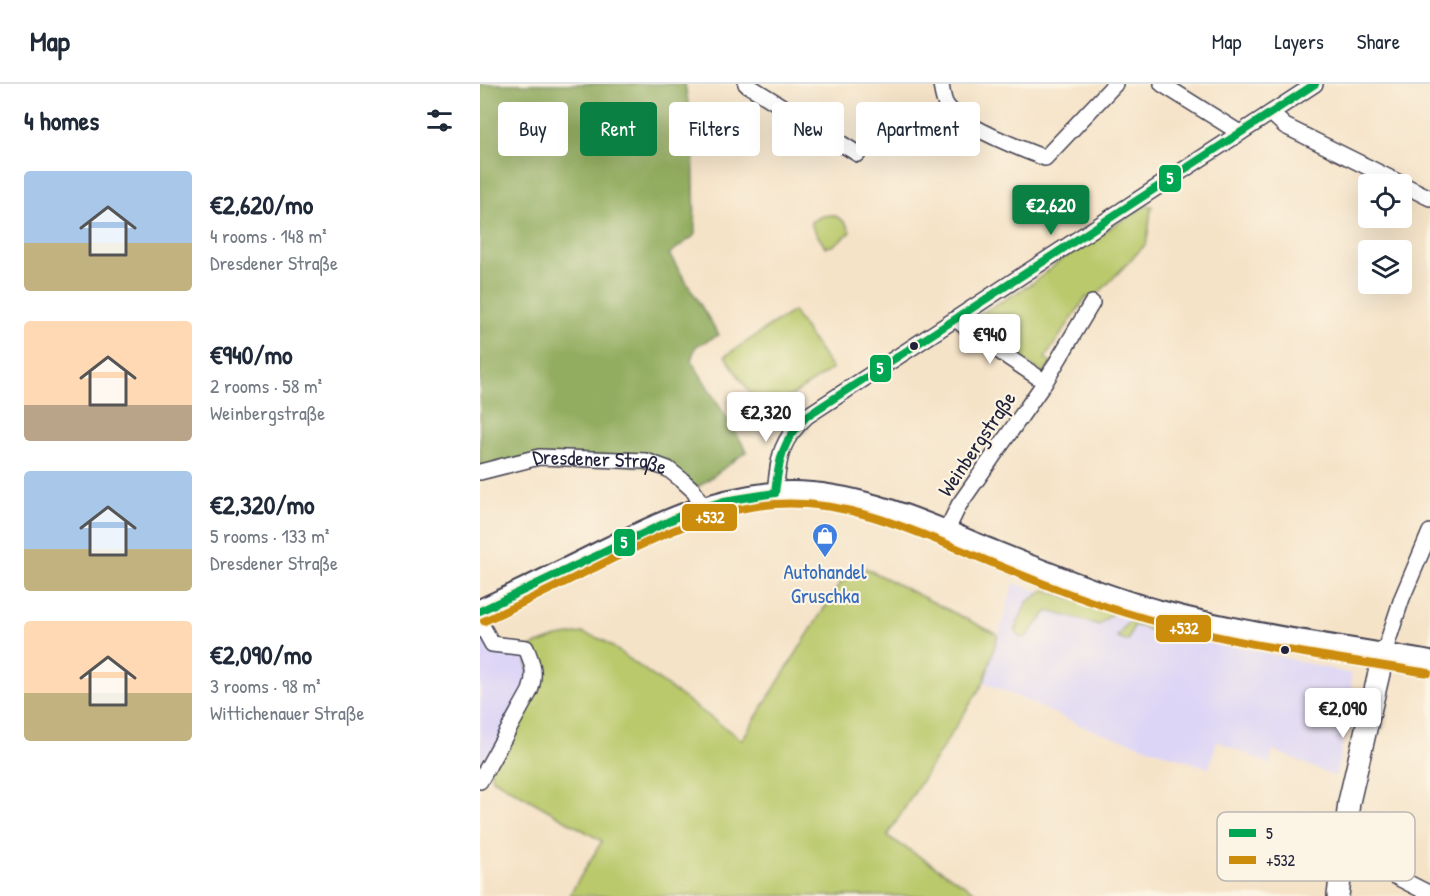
<!DOCTYPE html>
<html lang="en">
<head>
<meta charset="utf-8">
<style>
  body { margin:0; font-family:"Patrick Hand",sans-serif; background:#f6f6f7; color:#1f2937; height:100vh; display:flex; flex-direction:column; font-size:22px; white-space:nowrap }
  * { box-sizing:border-box; margin:0 }
  p { font-size:20px; color:#747a83 }
  .icon { flex:none; width:33px; height:33px; fill:none; stroke:currentColor; stroke-width:2; stroke-linecap:round; stroke-linejoin:round }
  .map { position:relative; flex:1; overflow:hidden }
  .panel { display:flex; flex-direction:column; background:#fff; width:480px }
  .panel>* { flex:none }
  .banner { position:absolute; left:18px; top:18px; width:570px; height:54px; display:flex; gap:12px }
  .buttons { position:absolute; left:878px; top:90px; display:grid; gap:12px }
  .buttons a { display:grid; place-items:center; width:54px; height:54px; border-radius:6px; background:#fff; box-shadow:0 6px 24px #0002; font-size:30px }
  .price { position:absolute; translate:-50% -51px; padding:0 14px; border-radius:6px; background:#fff; color:#222; font-size:20px; line-height:39px; filter:drop-shadow(0 2px 3px #0008) }
  .price::after { content:''; position:absolute; left:50%; top:36px; width:18px; height:14px; margin-left:-9px; background:inherit; clip-path:polygon(0 0,100% 0,50% 100%) }
  .price.active { background:#0b8043; color:#fff }
  ul { padding:0; list-style:none }
  li { display:flex; align-items:center; gap:18px; height:150px; padding:0 24px }
  li span { display:grid; place-items:center; flex:none; width:168px; height:120px; border-radius:6px; color:#555 }
  li>.icon { margin-inline-start:auto }
  span .icon { width:72px; height:72px; fill:#fffc; stroke-width:1 }
  li b { font-size:26px }
  h2 { display:flex; justify-content:space-between; align-items:center; height:72px; padding:0 24px; font-size:26px }
  .tag { padding:0 21px; border-radius:6px; background:#fff; box-shadow:0 6px 24px #0002; font-size:21px; line-height:54px }
  .tag.active { background:#0b8043; color:#fff }
  header { display:flex; align-items:center; gap:36px; box-sizing:border-box; height:84px; padding:0 30px; background:#fff; border-bottom:2px solid #e0e1e3 }
  header strong { font-size:28px }
  nav { display:flex; gap:33px; margin-inline-start:auto; font-size:21px }
  main { display:flex; flex:1; min-height:0 }
  .map>svg:first-child { display:block }
  .built { fill:#ddd5f6 }
  .green { fill:#bac96c; stroke:#6e7654; stroke-width:1.5 }
  .forest { fill:#93ad60; stroke:#5a684e; stroke-width:1.5 }
  .lines { fill:none; stroke-linecap:round; stroke-linejoin:round }
  .minor-casing { stroke:#423f50; stroke-width:18 }
  .secondary-casing { stroke:#423f50; stroke-width:24 }
  .primary-casing { stroke:#423f50; stroke-width:26 }
  .minor { stroke:#fff; stroke-width:15 }
  .secondary { stroke:#fff; stroke-width:21 }
  .primary { stroke:#fff; stroke-width:22 }
  .bus-1-casing { stroke:#fcf5e5; stroke-width:12 }
  .bus-2-casing { stroke:#fcf5e5; stroke-width:12 }
  .bus-1 { stroke:#00a651; stroke-width:8 }
  .bus-2 { stroke:#cc8c0c; stroke-width:8 }
  .bus-dot { fill:#22223b; stroke:#fcf5e5; stroke-width:2 }
  .labels { text-anchor:middle; stroke-width:4.5; stroke-linejoin:round; paint-order:stroke }
  .street-label { font-size:21px; fill:#22223b; stroke:#fcf5e5 }
  .shop-label { font-size:21px; fill:#366cbe; stroke:#fcf5e5 }
  .key { fill:#fcf5e5; stroke:#bbb6b2; stroke-width:1.5 }
  .key-label { font-size:16px; fill:#22223b }
  .line-badge { stroke:#fcf5e5; stroke-width:2 }
  .badge-label { font-size:16px; text-anchor:middle; font-weight:bold; fill:#fff }
</style>
</head>
<body>
<header>
<strong>Map</strong>
<nav><a>Map</a><a>Layers</a><a>Share</a></nav>
</header>
<main>
<section class="panel">
<h2>4 homes<svg class="icon" aria-label="filters" viewBox="0 0 24 24"><path d="M4 7h16M4 17h16"/><circle cx="9" cy="7" r="2"/><circle cx="15" cy="17" r="2"/></svg></h2>
<ul>
<li><span style="background:linear-gradient(#a9c7e8 60%,#c2b280 0)"><svg class="icon" aria-label="home" viewBox="0 0 24 24"><path d="M3 11l9-7 9 7M6 9v11h12V9"/></svg></span><div><b>€2,620/mo</b><p>4 rooms · 148 m²</p><p>Dresdener Straße</p></div></li>
<li><span style="background:linear-gradient(#ffd9b3 70%,#b9a48a 0)"><svg class="icon" aria-label="home" viewBox="0 0 24 24"><path d="M3 11l9-7 9 7M6 9v11h12V9"/></svg></span><div><b>€940/mo</b><p>2 rooms · 58 m²</p><p>Weinbergstraße</p></div></li>
<li><span style="background:linear-gradient(#a9c7e8 65%,#c2b280 0)"><svg class="icon" aria-label="home" viewBox="0 0 24 24"><path d="M3 11l9-7 9 7M6 9v11h12V9"/></svg></span><div><b>€2,320/mo</b><p>5 rooms · 133 m²</p><p>Dresdener Straße</p></div></li>
<li><span style="background:linear-gradient(#ffd9b3 60%,#c2b280 0)"><svg class="icon" aria-label="home" viewBox="0 0 24 24"><path d="M3 11l9-7 9 7M6 9v11h12V9"/></svg></span><div><b>€2,090/mo</b><p>3 rooms · 98 m²</p><p>Wittichenauer Straße</p></div></li>
</ul>
</section>
<div class="map">
<svg width="950" height="812" viewBox="0 0 950 812">
  <rect width="100%" height="100%" fill="#fcf5e5"/>
  <filter id="ink" filterUnits="userSpaceOnUse"><feTurbulence type="fractalNoise" baseFrequency=".0167" numOctaves="2"/><feDisplacementMap in="SourceGraphic" scale="12" xChannelSelector="R" yChannelSelector="G"/><feConvolveMatrix kernelMatrix="1 2 1 2 8 2 1 2 1" color-interpolation-filters="sRGB"/></filter>
  <filter id="wash" filterUnits="userSpaceOnUse"><feTurbulence type="fractalNoise" baseFrequency=".008" numOctaves="4" result="noise"/><feDisplacementMap in="SourceGraphic" scale="24" xChannelSelector="R" yChannelSelector="G"/><feGaussianBlur stdDeviation="1.35" result="paint"/><feColorMatrix in="noise" values="0 0 0 0 0 0 0 0 0 0 0 0 0 0 0 0 0 1.4 0 .05"/><feComposite in="paint" operator="in"/></filter>
  <g filter="url(#wash)">
    <rect width="100%" height="100%" fill="#f5e3c8"/>
    <!-- built -->
    <path class="built" d="M534,499L651,536L871,590L872,610L856,693L793,666L790,681L737,657L729,684L602,642L504,598Z
      M0,539L12,561L46,565L54,595L0,695Z"/>
    <!-- green -->
    <path class="green" d="M664,122H672C668,136 671,148 665,161L613,215L606,213L565,274L572,279L563,289L488,237L553,199L582,175Z
      M352,131C360,133 369,140 370,149L352,162L345,163L331,141V138L342,132Z
      M313,227L352,285L284,330L245,272Z
      M385,484L518,551L504,598L407,752L502,812H93L90,810L122,757L13,695L8,683L50,607L46,564L77,553L103,549L123,556L262,656L360,499Z
      M565,506L634,528L619,541L568,527L546,553L540,554L535,545L547,518Z
      M655,534L705,547L702,555L654,541L648,557L637,553L647,539Z"/>
    <!-- forest -->
    <path class="forest" d="M0,0H205L213,47L215,151L189,170L239,251L216,262L211,276L267,367L214,406L189,385L59,373L0,388Z"/>
  </g>
  <g filter="url(#ink)">
    <g class="lines">
      <defs>
        <g id="minor">
          <path d="M266,0L378,70"/>
          <path d="M461,0C462,7 463,17 467,22C481,42 541,65 565,74L635,0"/>
          <path d="M682,0L760,49"/>
          <path d="M791,29L805,42L950,114"/>
          <path d="M476,235L495,251L565,298"/>
          <path id="s1" d="M0,388L59,373L166,377L188,385L202,396L213,406L223,423"/>
          <path d="M295,409C299,373 299,358 327,332L835,0"/>
          <path d="M466,448L479,421L565,298L612,219"/>
          <path d="M0,538L12,560L46,564C53,580 56,590 50,607L0,697"/>
          <path d="M903,572L922,514L950,448"/>
          <path d="M862,765L950,810"/>
        </g>
        <path id="secondary" d="M858,812L869,718L903,572"/>
        <path id="primary" d="M0,527C41,508 82,488 122,468C181,439 226,417 292,410C365,402 447,440 513,468C560,487 607,506 655,521C751,550 851,561 950,579"/>
      </defs>
      <!-- minor casing -->
      <use href="#minor" class="minor-casing"/>
      <!-- secondary casing -->
      <use href="#secondary" class="secondary-casing"/>
      <!-- primary casing -->
      <use href="#primary" class="primary-casing"/>
      <!-- minor -->
      <use href="#minor" class="minor"/>
      <!-- secondary -->
      <use href="#secondary" class="secondary"/>
      <!-- primary -->
      <use href="#primary" class="primary"/>
      <defs>
        <path id="bus-1" d="M295,409C299,375 302,357 327,332L835,0
          M0,527L206,429L244,417L295,409"/>
        <path id="bus-2" d="M4,537C41,520 77,502 112,485C170,456 230,425 295,420C371,415 441,450 510,478C556,497 602,516 650,530C747,560 849,572 948,589"/>
      </defs>
      <!-- bus-1 casing -->
      <use href="#bus-1" class="bus-1-casing"/>
      <!-- bus-2 casing -->
      <use href="#bus-2" class="bus-2-casing"/>
      <!-- bus-1 -->
      <use href="#bus-1" class="bus-1"/>
      <!-- bus-2 -->
      <use href="#bus-2" class="bus-2"/>
    </g>
  </g>
  <!-- icons -->
  <defs>
    <symbol id="shop-pin" viewBox="-11 -11 22 30"><path d="M0 17L-7.5 6A9.5 9.5 0 1 1 7.5 6Z" fill="#3f7fe0" stroke="#fcf5e5"/><path d="M-5-2.5h2.3a2.7 3.5 0 0 1 5.4 0H5L5.5 6h-11ZM-1.5-2.5h3a1.5 2.3 0 0 0-3 0Z" fill="#fff"/></symbol>
  </defs>
  <g fill-rule="evenodd">
    <use href="#shop-pin" x="330" y="437" width="30" height="40"/>
  </g>
  <!-- markers -->
  <g class="bus-dot">
    <circle cx="434" cy="262" r="5"/>
    <circle cx="805" cy="566" r="5"/>
  </g>
  <g class="labels">
    <!-- street labels -->
    <g class="street-label">
      <text transform="translate(497 360) rotate(-56)" y="7">Weinbergstraße</text>
      <text dy="7" stroke="none"><textPath href="#s1" startOffset="122">Dresdener Straße</textPath></text>
    </g>
    <!-- shop labels -->
    <g class="shop-label">
      <text x="345" y="495">Autohandel<tspan x="345" dy="24">Gruschka</tspan></text>
    </g>
  </g>
  <!-- legend -->
  <rect x="737" y="728" width="198" height="69" rx="9" class="key"/>
  <rect x="749" y="745" width="27" height="8" fill="#00a651"/>
  <rect x="749" y="772" width="27" height="8" fill="#cc8c0c"/>
  <g class="key-label">
    <text x="786" y="755">5</text>
    <text x="786" y="782">+532</text>
  </g>
  <g class="line-badge">
    <rect x="678" y="80" width="24" height="29" rx="6" fill="#00a651"/>
    <rect x="389" y="270" width="23" height="29" rx="6" fill="#00a651"/>
    <rect x="201" y="419" width="57" height="29" rx="6" fill="#cc8c0c"/>
    <rect x="133" y="444" width="23" height="29" rx="6" fill="#00a651"/>
    <rect x="675" y="530" width="57" height="29" rx="6" fill="#cc8c0c"/>
  </g>
  <g class="badge-label">
    <text x="690" y="100">5</text>
    <text x="400" y="290">5</text>
    <text x="230" y="439">+532</text>
    <text x="144" y="464">5</text>
    <text x="704" y="550">+532</text>
  </g>
</svg>
<div class="buttons">
<a><svg class="icon" aria-label="locate" viewBox="0 0 24 24"><circle cx="12" cy="12" r="6"/><path d="M12 2v4M12 18v4M2 12h4M18 12h4"/></svg></a>
<a><svg class="icon" aria-label="layers" viewBox="0 0 24 24"><path d="M12 4l9 5-9 5-9-5zM3 14l9 5 9-5"/></svg></a>
</div>
<b class="price active" style="left:571px;top:152px">€2,620</b>
<b class="price" style="left:510px;top:281px">€940</b>
<b class="price" style="left:286px;top:359px">€2,320</b>
<b class="price" style="left:863px;top:655px">€2,090</b>
<div class="banner">
<a class="tag">Buy</a>
<a class="tag active">Rent</a>
<a class="tag">Filters</a>
<a class="tag">New</a>
<a class="tag">Apartment</a>
</div>
</div>
</main>
</body>
</html>
